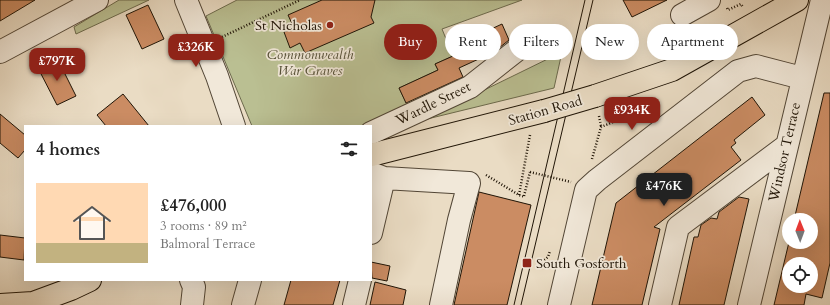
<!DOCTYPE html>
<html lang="en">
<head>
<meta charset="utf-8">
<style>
  body { margin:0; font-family:Cardo,serif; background:#f2f2f2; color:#222; height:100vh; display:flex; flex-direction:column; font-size:15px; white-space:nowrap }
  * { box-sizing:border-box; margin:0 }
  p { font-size:13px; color:#767676 }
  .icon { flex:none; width:22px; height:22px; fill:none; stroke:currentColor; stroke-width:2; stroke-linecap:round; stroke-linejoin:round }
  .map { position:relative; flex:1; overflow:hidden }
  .drawer { position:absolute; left:24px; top:125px; width:348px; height:156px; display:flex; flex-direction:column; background:#fff; border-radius:0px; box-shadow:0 4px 16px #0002 }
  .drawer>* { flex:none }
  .guide { position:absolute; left:384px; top:24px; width:380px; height:36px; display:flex; gap:8px }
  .needle { width:26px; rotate:359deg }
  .tools { position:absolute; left:782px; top:213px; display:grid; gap:8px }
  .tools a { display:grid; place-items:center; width:36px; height:36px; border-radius:50%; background:#fff; box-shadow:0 4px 16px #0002; font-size:20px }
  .price { position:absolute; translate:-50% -34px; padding:0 9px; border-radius:8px; background:#8f2418; color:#fff; font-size:13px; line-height:26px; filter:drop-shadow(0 1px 2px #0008) }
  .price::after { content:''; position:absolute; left:50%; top:24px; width:12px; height:9px; margin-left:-6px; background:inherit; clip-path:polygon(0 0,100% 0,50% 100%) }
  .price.active { background:#222; color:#fff }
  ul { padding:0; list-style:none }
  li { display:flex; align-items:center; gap:12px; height:100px; padding:0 12px }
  li span { display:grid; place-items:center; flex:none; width:112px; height:80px; border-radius:0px; color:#555 }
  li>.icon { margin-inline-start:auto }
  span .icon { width:48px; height:48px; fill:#fffc; stroke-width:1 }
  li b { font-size:17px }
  h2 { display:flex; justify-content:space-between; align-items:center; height:48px; padding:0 12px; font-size:17px }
  .chip { padding:0 14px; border-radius:18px; background:#fff; box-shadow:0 4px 16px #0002; font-size:14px; line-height:36px }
  .chip.active { background:#8f2418; color:#fff }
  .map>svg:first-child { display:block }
  .green { fill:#babf92; stroke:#6c6a4c }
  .building { fill:#cb8c63; stroke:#1f1406; fill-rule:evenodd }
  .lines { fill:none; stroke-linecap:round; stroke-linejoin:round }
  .minor-casing { stroke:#524636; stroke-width:24 }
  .major-casing { stroke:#1f1406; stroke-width:24 }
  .path { stroke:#1f1406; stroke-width:2.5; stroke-dasharray:1 2; stroke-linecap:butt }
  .minor { stroke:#f1e8d9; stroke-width:22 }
  .major { stroke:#eadcc4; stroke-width:22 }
  .tram { stroke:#1f1406; stroke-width:1 }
  .major-bridge-casing { stroke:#1f1406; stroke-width:24; stroke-linecap:butt }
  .path-bridge { stroke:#1f1406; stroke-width:2.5; stroke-dasharray:1 2; stroke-linecap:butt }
  .major-bridge { stroke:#eadcc4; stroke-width:22 }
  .poi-dot { fill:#8f2418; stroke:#f1e8d9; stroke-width:1.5 }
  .labels { text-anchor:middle; stroke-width:3.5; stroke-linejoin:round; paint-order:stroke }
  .poi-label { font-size:14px; fill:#1f1406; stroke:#f1e8d9; text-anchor:end }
  .park-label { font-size:14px; font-style:italic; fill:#555037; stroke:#f1e8d9 }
  .street-label { font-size:14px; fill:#1f1406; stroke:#f1e8d9 }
</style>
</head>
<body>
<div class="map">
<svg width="830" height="305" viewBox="0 0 830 305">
  <rect width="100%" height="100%" fill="#eadcc4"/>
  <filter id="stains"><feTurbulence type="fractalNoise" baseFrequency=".005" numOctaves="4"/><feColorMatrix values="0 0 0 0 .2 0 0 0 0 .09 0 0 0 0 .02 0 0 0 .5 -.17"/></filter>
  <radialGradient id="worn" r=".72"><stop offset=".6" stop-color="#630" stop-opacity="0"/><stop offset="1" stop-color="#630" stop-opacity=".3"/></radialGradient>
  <!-- green -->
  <path class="green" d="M119,0H149L76,34L74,27Z
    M237,0H522L442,29L453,56L435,64L438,70L399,88L408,107L367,126H252L206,16Z
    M562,52L554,88L423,120Z"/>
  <!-- building -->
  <path class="building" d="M0,0H35L0,21Z
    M322,0H375L371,17L374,23L305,53L300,43L290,48L284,32L294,28L288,15Z
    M623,0H667L632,17Z
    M148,5L164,39L142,49L126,15Z
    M502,24L509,40L494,52L459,68L463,77L406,103L399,88L438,70L435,64L453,56L450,48Z
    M57,58L76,96L57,105L38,68Z
    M824,93H830V263L822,298L806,294L804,305H774L789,242H811V220H794ZM789,264H811V286H789Z
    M123,94L149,126H106L97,115Z
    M752,97L765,115L734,140L736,143L731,147L741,160L654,227L660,229L642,305H592L616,203Z
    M0,114L25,135V150L18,158L0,143Z
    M479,192L531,205L507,305H454Z
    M739,197L749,199L724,305H679L694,237H698L701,225L711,218L717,219L719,212Z
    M0,235L25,238L24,260L0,257Z
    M371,262L390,266L387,281L372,278Z
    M291,280H340L333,305H284Z
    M375,282L406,290L403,305H370Z"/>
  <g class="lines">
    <defs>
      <path id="minor" d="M186,0L217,76L234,126
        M682,15L709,0
        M0,52L97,0
        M371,133L470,87L531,39
        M371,173L384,178L469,183L459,220L441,305
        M371,233L384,178
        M191,280L194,287L192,305
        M243,305L250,280
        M354,305L360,280
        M559,305L586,190L597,180L738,71L756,66L802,78
        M660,305L678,227L786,146
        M749,305L822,0"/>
      <path id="major" d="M595,96L672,70L797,0
        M371,155L544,111
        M0,305L33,303L71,289L90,280"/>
    </defs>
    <!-- minor casing -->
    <use href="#minor" class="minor-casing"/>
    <!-- major casing -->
    <use href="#major" class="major-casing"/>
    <!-- path -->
    <path class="path" d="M727,8L728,10L741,4L743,7
      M222,37L300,0
      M599,116L601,126
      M592,159L601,127L630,115L626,105
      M486,175L519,195L525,197
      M519,195L530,135
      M524,196L530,172
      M542,262L548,257L550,251"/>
    <!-- minor -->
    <use href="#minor" class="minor"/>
    <!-- major -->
    <use href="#major" class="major"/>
    <!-- tram -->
    <path class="tram" d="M514,305L585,0
      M521,305L593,0"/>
    <defs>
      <path id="major-bridge" d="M544,111L595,96"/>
    </defs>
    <!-- major-bridge casing -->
    <use href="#major-bridge" class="major-bridge-casing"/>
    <!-- path-bridge -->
    <path class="path-bridge" d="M530,172L571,182"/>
    <!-- major-bridge -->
    <use href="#major-bridge" class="major-bridge"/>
  </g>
  <!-- markers -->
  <g class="poi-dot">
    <circle cx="330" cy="25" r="4"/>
    <rect x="522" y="258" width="10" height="10" rx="2"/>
  </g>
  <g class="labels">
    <!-- poi labels -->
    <g class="poi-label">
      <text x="322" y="30">St Nicholas</text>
      <text x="536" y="268" text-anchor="start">South Gosforth</text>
    </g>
    <!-- park labels -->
    <g class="park-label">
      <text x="310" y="59">Commonwealth<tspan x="310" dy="16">War Graves</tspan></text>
    </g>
    <!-- street labels -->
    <g class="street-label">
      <text transform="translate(433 103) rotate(-26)" y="5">Wardle Street</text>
      <text transform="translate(545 110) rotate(-16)" y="5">Station Road</text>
      <text transform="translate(784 152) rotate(-77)" y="5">Windsor Terrace</text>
    </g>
  </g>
  <rect width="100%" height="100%" filter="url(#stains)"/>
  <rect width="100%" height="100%" fill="url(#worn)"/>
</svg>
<div class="tools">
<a><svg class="needle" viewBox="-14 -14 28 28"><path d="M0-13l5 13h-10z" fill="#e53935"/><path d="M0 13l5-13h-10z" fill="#767676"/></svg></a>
<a><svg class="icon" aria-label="locate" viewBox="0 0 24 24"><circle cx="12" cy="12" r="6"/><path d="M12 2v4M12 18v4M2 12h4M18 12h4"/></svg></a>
</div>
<b class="price" style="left:196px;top:68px">£326K</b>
<b class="price" style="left:57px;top:82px">£797K</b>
<b class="price" style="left:632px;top:131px">£934K</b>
<b class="price active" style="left:664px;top:207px">£476K</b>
<div class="guide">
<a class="chip active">Buy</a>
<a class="chip">Rent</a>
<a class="chip">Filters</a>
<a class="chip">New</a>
<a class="chip">Apartment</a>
</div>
<section class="drawer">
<h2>4 homes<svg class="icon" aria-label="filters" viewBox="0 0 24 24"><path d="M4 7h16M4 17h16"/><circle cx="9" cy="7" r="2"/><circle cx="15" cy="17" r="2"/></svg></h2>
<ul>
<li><span style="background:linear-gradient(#ffd9b3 75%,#c2b280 0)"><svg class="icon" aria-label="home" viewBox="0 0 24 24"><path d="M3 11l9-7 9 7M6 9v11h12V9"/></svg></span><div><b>£476,000</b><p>3 rooms · 89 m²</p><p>Balmoral Terrace</p></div></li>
</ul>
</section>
</div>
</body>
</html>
